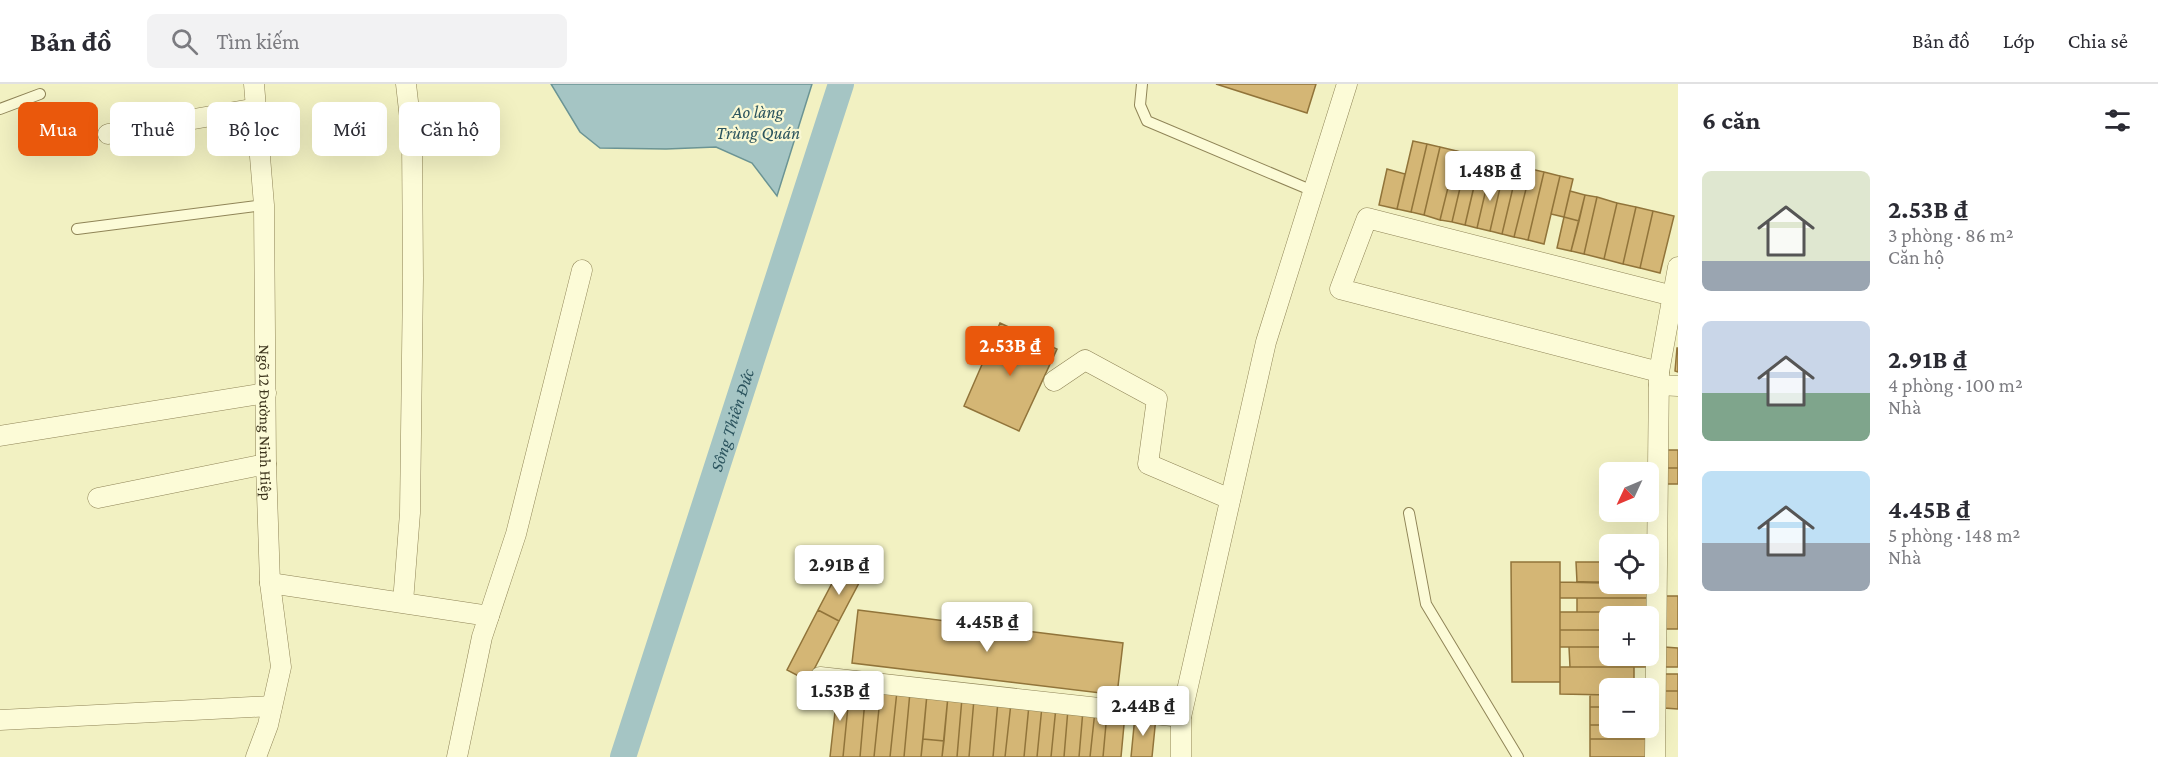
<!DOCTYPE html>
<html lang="vi">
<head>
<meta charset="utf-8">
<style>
  body { margin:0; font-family:"Crimson Pro",serif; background:#f2f2f3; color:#2b2b33; height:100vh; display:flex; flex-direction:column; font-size:22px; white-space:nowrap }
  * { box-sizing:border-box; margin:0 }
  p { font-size:20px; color:#7c7c81 }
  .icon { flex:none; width:33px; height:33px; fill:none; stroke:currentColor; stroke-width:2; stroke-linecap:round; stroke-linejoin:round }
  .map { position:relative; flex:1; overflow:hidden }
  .panel { display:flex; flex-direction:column; background:#fff; width:480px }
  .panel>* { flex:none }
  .banner { position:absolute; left:18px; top:18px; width:570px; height:54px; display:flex; gap:12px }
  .needle { width:39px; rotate:226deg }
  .fabs { position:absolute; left:1599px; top:378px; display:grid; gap:12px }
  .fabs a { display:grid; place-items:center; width:60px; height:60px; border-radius:9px; background:#fff; box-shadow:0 6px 24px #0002; font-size:30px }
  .price { position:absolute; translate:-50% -51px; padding:0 14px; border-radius:6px; background:#fff; color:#222; font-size:20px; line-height:39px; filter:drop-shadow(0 2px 3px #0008) }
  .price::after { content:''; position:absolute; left:50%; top:36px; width:18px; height:14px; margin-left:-9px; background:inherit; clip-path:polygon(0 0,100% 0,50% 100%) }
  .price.on { background:#ea580c; color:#fff }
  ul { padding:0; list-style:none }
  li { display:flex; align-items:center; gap:18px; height:150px; padding:0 24px }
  li span { display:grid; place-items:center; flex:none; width:168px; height:120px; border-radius:9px; color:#555 }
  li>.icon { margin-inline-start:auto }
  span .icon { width:72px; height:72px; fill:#fffc; stroke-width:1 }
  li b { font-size:26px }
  h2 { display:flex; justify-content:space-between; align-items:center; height:72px; padding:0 24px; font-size:26px }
  .tag { padding:0 21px; border-radius:9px; background:#fff; box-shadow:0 6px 24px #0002; font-size:21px; line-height:54px }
  .tag.on { background:#ea580c; color:#fff }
  header { display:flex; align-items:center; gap:36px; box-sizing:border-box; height:84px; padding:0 30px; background:#fff; border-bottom:2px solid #e1e1e2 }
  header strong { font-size:28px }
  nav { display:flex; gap:33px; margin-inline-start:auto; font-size:21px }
  .search { width:420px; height:54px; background:#f2f2f3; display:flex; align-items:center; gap:15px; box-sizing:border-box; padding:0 21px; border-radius:9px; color:#7c7c81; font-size:22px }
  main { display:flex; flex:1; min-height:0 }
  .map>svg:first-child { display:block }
  .water { fill:#a5c5c4; stroke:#6b9494; stroke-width:1.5 }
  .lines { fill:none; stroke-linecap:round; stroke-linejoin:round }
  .canal { stroke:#a5c5c4; stroke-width:26 }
  .building { fill:#d4b675; stroke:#91743a; stroke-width:1.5 }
  .service-casing { stroke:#8f8457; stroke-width:12 }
  .minor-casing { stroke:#8f8457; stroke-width:21 }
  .service { stroke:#fcfbd7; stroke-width:10 }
  .minor { stroke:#fcfbd7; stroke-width:20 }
  .labels { text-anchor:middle; stroke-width:4.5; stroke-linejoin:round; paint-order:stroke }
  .street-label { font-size:16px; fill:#3d351d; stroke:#f9f8d3 }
  .water-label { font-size:18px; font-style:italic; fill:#2b545e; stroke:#f9f8d3 }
</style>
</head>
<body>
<header>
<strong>Bản đồ</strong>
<div class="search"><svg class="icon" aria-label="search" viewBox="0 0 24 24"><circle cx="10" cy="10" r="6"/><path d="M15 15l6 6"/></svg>Tìm kiếm</div>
<nav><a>Bản đồ</a><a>Lớp</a><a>Chia sẻ</a></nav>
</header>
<main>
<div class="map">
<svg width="1678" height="673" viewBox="0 0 1678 673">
  <rect width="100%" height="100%" fill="#f2f1c2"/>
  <!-- water -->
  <path class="water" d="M551,0H812L777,112L752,79L716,63L666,65L600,64L580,48Z"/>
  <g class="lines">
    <!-- canal -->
    <path class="canal" id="s1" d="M623,673L841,0"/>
  </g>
  <!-- building -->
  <path class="building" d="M1216,0H1316L1307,29Z
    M1413,57L1427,60L1411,128L1397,125Z
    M1427,60L1440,63L1424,131L1411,128Z
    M1440,63L1457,67L1440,136L1424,131Z
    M1457,67L1468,70L1452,138L1440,136Z
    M1468,70L1481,73L1465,141L1452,138Z
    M1519,82L1531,85L1528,97L1515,95Z
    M1387,85L1405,90L1397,125L1379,121Z
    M1478,85L1490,88L1477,144L1465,141Z
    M1531,85L1544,88L1528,156L1514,153Z
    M1490,88L1503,91L1490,147L1477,144Z
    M1544,88L1560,92L1544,160L1528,156Z
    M1503,91L1515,95L1502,150L1490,147Z
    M1560,92L1573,95L1564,133L1551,130Z
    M1515,95L1528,97L1514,153L1502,150Z
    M1570,107L1585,111L1579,137L1564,133Z
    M1585,111L1597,113L1584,170L1571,167Z
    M1597,113L1617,119L1604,175L1584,170Z
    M1617,119L1636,123L1623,180L1604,175Z
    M1636,123L1653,127L1640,184L1623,180Z
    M1653,127L1674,132L1660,189L1640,184Z
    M1564,133L1579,137L1571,167L1557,164Z
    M1000,239L1057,265L1019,347L964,322Z
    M1677,264H1678V288L1675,287Z
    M1663,366H1678V384H1663Z
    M1663,384H1678V400H1663Z
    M1511,478H1560V598H1512Z
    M1576,478H1610V498H1577Z
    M839,486L860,497L839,537L818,526Z
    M1560,498L1648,500L1650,514H1560Z
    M1664,512H1678V545H1664Z
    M1577,514H1650L1651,528H1577Z
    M818,526L839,537L808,597L787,586Z
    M858,526L1123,559L1117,611L852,579Z
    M1560,528H1651L1648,532H1610V546H1560Z
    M1560,546H1610V563H1560Z
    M1569,563H1610V572H1648L1651,583H1570Z
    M1664,563L1678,564V583H1664Z
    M1560,583H1634V604H1610V611L1560,610Z
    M1664,590H1678V607H1664Z
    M838,601L850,602L843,673H830Z
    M850,602L866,604L860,673H843Z
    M866,604L881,605L874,673H860Z
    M881,605L897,607L890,673H874Z
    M897,607L910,608L904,673H890Z
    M1664,607H1678V625L1664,624Z
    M910,608L927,610L921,673H904Z
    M927,610L948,612L944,657L923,655Z
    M1590,611H1610V623H1590Z
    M948,612L962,614L957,673H942Z
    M962,614L974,615L969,673H957Z
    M974,615L998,617L993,673H969Z
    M998,617L1011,619L1005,673H993Z
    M1011,619L1029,621L1024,673H1005Z
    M1029,621L1042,622L1037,673H1024Z
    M1042,622L1056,623L1051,673H1037Z
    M1056,623L1068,625L1064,673H1051Z
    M1590,623H1610V641H1590Z
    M1068,625L1083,626L1079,673H1064Z
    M1083,626L1095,627L1090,673H1079Z
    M1095,627L1107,629L1103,673H1090Z
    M1107,629L1125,630L1121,673H1103Z
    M1135,632L1156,633L1152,673H1131Z
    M1590,641H1610V644H1648L1649,655H1590Z
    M923,655L944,657L942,673H921Z
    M1590,655H1649L1648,673H1590Z"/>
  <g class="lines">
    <defs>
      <path id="service" d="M1142,0L1140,21L1147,37L1313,107
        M0,25L40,10
        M77,145L264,121
        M1409,429L1426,520L1518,673"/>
      <g id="minor">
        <path id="s2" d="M254,0L264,121L266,380L270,499L281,583L268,641L256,673"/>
        <path d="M108,50L257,24"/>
        <path d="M1659,288L1340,205L1367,134L1673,212"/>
        <path d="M1054,297L1085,276L1157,315L1148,380L1230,415"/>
        <path d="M1659,301L1678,302"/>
        <path d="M0,352L266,309"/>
        <path d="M98,414L266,380"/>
        <path d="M270,499L489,532"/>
        <path d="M403,518L410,429L413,194L412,53L406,0"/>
        <path d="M820,593L1181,633"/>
        <path d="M0,636L272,622"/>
        <path d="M457,673L482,553L516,450L582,186"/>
        <path d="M1181,673V633L1266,258L1347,0"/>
        <path d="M1655,673L1659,288L1678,183"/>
      </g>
    </defs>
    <!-- service casing -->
    <use href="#service" class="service-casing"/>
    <!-- minor casing -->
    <use href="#minor" class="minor-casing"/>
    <!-- service -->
    <use href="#service" class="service"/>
    <!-- minor -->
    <use href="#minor" class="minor"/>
  </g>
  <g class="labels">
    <!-- street labels -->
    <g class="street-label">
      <text dy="6" stroke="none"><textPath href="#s2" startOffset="339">Ngõ 12 Đường Ninh Hiệp</textPath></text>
    </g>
    <!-- water labels -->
    <g class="water-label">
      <text x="758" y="34">Ao làng<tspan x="758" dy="21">Trùng Quán</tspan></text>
      <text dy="6" stroke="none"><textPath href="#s1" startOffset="354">Sông Thiên Đức</textPath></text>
    </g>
  </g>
</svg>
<div class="fabs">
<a><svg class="needle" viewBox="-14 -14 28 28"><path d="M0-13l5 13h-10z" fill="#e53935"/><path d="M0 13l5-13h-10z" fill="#7c7c81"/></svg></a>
<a><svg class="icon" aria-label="locate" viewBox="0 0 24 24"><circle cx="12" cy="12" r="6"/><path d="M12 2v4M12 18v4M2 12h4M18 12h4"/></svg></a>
<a>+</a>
<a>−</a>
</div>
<b class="price" style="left:1490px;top:118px">1.48B ₫</b>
<b class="price on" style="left:1010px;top:293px">2.53B ₫</b>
<b class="price" style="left:839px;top:512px">2.91B ₫</b>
<b class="price" style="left:987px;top:569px">4.45B ₫</b>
<b class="price" style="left:840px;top:638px">1.53B ₫</b>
<b class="price" style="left:1143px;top:653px">2.44B ₫</b>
<div class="banner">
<a class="tag on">Mua</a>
<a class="tag">Thuê</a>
<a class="tag">Bộ lọc</a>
<a class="tag">Mới</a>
<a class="tag">Căn hộ</a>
</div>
</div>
<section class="panel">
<h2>6 căn<svg class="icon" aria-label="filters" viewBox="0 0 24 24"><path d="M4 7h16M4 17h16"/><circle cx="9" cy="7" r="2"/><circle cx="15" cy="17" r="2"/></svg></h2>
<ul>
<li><span style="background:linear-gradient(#dfe7d0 75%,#9aa5b1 0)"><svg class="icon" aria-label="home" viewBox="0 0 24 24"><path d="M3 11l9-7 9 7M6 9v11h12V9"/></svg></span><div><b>2.53B ₫</b><p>3 phòng · 86 m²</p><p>Căn hộ</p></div></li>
<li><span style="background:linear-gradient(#c9d6e8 60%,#7fa58c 0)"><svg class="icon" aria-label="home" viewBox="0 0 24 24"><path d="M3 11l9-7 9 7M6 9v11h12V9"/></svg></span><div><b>2.91B ₫</b><p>4 phòng · 100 m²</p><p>Nhà</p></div></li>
<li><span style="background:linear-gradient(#bfe0f5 60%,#9aa5b1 0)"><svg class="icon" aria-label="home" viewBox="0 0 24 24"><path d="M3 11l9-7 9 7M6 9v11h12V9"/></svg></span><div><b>4.45B ₫</b><p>5 phòng · 148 m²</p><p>Nhà</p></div></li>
</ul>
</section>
</main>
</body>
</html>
